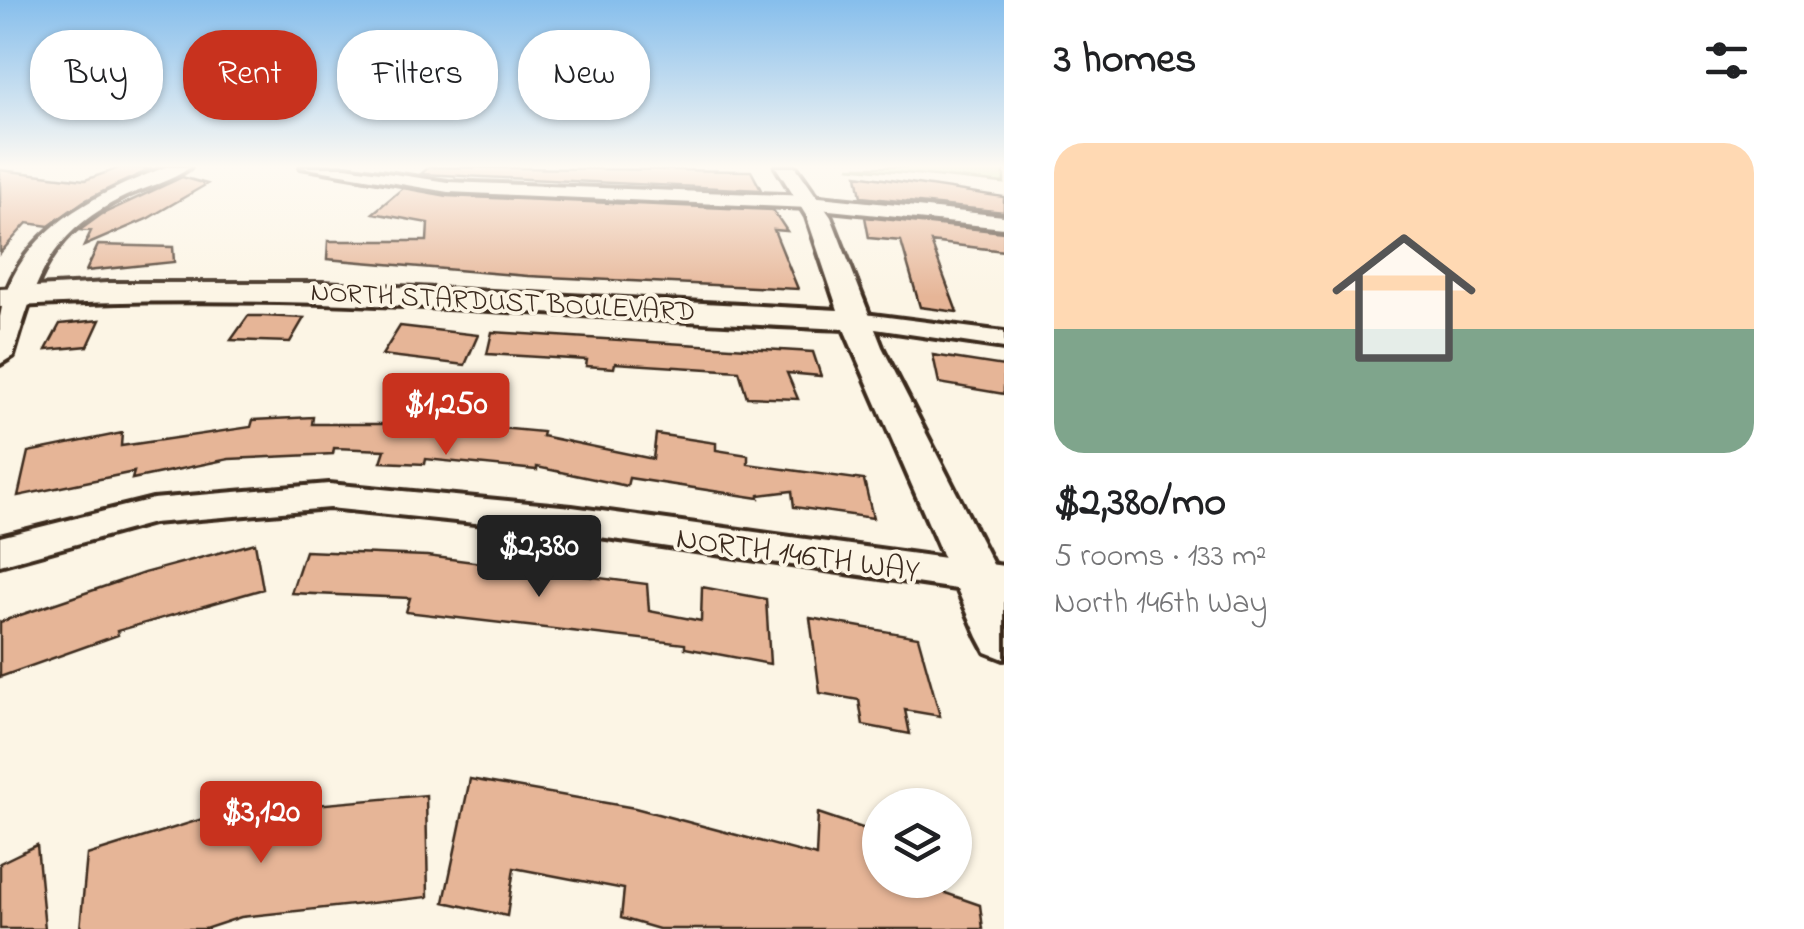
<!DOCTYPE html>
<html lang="en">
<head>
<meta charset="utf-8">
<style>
  body { margin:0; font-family:"Indie Flower",sans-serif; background:#f6f6f6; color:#202124; height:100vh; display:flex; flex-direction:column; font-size:38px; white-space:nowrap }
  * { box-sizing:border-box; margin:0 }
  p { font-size:32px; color:#757577 }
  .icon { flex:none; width:55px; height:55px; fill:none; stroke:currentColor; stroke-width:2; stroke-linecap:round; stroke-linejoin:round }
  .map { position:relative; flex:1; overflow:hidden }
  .sheet { display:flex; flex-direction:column; background:#fff; width:800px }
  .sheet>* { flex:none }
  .guide { position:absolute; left:30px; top:30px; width:822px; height:90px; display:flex; gap:20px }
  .fabs { position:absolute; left:862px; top:788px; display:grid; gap:20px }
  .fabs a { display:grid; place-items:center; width:110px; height:110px; border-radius:50%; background:#fff; box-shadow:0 2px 8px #0004; font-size:50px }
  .price { position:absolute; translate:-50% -85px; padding:0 22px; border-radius:10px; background:#c8321e; color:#fff; font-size:32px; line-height:65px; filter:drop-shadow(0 2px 5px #0008) }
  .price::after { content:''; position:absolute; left:50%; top:60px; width:30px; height:22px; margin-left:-15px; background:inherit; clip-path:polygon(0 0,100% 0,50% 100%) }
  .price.selected { background:#222; color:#fff }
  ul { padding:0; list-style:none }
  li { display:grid; align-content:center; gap:20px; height:530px; padding:0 50px }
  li+li { border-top:2px solid #e0e0e0 }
  li span { display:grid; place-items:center; height:310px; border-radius:30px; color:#555 }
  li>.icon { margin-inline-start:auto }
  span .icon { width:180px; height:180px; fill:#fffc; stroke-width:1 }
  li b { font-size:42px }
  h2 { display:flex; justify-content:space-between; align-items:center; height:120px; padding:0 50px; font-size:42px }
  .chip { padding:0 35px; border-radius:40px; background:#fff; box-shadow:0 2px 8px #0004; font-size:35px; line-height:90px }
  .chip.selected { background:#c8321e; color:#fff }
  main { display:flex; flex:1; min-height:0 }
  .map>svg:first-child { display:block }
  .green { fill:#c8e9a1; stroke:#828a60; stroke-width:2.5 }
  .building { fill:#e6b597; stroke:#3b2a1e; stroke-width:2.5 }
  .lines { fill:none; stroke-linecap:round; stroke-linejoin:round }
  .minor-casing { stroke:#3b2a1e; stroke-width:8 }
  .tertiary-casing { stroke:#3b2a1e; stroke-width:8 }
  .minor { fill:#fcf5e5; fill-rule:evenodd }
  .tertiary { fill:#fcf5e5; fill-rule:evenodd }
  .labels { text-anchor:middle; stroke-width:8; stroke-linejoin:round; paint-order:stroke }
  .far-street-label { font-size:28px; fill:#3b2a1e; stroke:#fcf5e5 }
  .street-label { font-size:32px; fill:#3b2a1e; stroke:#fcf5e5 }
</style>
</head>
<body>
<main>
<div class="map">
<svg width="1004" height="929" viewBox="0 0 1004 929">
  <rect width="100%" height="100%" fill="#fcf5e5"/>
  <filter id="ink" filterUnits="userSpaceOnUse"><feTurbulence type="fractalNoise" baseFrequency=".01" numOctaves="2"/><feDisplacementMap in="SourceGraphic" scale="20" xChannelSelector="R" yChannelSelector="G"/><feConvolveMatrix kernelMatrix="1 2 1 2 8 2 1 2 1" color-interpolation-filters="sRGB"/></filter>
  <g filter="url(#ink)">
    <!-- green -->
    <path class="green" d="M848,167H1004V183Z"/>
    <!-- building -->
    <path class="building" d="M122,167L151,169L84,201L49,226L27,223L0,253V170L85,180Z
      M429,167L751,171L761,190L421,174Z
      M857,175L1004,197V212L861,197Z
      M182,177L207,184L147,219L84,246L91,231L80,230L102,214Z
      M403,188L448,196L773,210L787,231L774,230L798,289L528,276L327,259L328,241H427L428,223L373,213Z
      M865,217L1004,232V251L931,242L957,312L920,307L901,241L869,238Z
      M98,245L173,247L174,262L86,271Z
      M248,316H263L304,318L290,342L231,340Z
      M100,320L88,346L46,350L60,324Z
      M400,326L478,335L465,365L382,355Z
      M492,332L813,352L821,376L787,373L798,399L747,397L739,371L615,363L614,368L586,366L587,360L487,354Z
      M933,355L1004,366V394L939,383Z
      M313,417L312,424H457L543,432L542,436L653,459L656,434L716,443V450L748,455V464L864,480L873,518L794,507L792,491L759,495V498L629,478L627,486L537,467V470L426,459L425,464L381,462L385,450L334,448L333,454L229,459L132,479L134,472L18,496L28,452L122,433L121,446L251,427L253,420Z
      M255,543L263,589L117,631L118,635L0,677V622L144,573Z
      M305,551L427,556L647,584L649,611L701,621L702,587L766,599L770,664L685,648V644L406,612L410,598L291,593Z
      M810,618L918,637L940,716L905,710L910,734L863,725L859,700L820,693Z
      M470,779L635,808L816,856L818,813L880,834V880H908L980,905L983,929H659L621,918L624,889L514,868L507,916L444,902Z
      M426,795L428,897L241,917L205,929H80L87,855L247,805L248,811Z
      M37,845L45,929H0V863Z"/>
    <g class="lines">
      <defs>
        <path id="minor" d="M166,167H190C173,181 146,187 126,196C48,233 36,279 13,356L0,364C0,349 0,332 0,317C14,232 95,194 166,167Z
          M301,167H346L448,182L810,196L1004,216V228L810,208L448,192Z
          M857,313L1004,332V348L848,325L845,320L848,315Z
          M329,484L572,507L1004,566V596L572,533L329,508L153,523L0,565V537L153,499Z"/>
        <path id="tertiary" d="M776,167H796L831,217L882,347L1004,586V659L986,652L978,637L844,329C562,317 282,289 0,307V289L107,283H322L838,310L807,217Z"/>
      </defs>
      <!-- minor casing -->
      <use href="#minor" class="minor-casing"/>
      <!-- tertiary casing -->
      <use href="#tertiary" class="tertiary-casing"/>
      <!-- minor -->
      <use href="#minor" class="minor"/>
      <!-- tertiary -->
      <use href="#tertiary" class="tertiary"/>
    </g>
  </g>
  <!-- sky -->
  <linearGradient id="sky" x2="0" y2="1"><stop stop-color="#86beec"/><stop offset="0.56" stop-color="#fefaf3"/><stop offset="1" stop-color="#fefaf3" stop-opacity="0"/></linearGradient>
  <rect width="1004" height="297" fill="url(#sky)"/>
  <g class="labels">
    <!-- far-street labels -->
    <g class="far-street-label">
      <text transform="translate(503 300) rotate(3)" y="10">NORTH STARDUST BOULEVARD</text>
    </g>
    <!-- street labels -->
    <g class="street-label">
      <text transform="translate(798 553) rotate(8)" y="11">NORTH 146TH WAY</text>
    </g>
  </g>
</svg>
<div class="fabs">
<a><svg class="icon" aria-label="layers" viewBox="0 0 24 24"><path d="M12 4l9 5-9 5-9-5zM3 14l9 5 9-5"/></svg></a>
</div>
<b class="price" style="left:446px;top:458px">$1,250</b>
<b class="price selected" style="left:539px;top:600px">$2,380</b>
<b class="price" style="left:261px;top:866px">$3,120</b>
<div class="guide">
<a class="chip">Buy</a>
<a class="chip selected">Rent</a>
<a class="chip">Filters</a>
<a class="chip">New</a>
</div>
</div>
<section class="sheet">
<h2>3 homes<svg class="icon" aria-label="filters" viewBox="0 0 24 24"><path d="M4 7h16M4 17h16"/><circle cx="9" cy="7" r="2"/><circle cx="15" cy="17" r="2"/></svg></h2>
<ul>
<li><span style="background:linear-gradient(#ffd9b3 60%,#7fa58c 0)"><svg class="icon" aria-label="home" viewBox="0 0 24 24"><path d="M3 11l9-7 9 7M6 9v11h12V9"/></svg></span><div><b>$2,380/mo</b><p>5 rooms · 133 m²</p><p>North 146th Way</p></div></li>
</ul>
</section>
</main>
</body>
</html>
